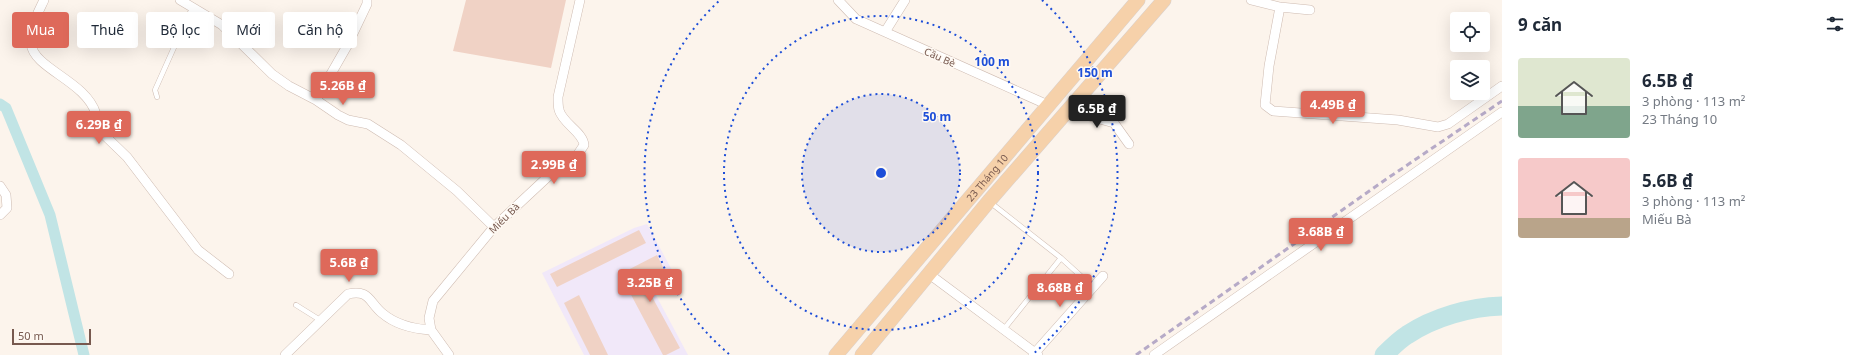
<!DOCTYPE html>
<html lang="vi">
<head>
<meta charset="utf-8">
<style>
  body { margin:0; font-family:"Noto Sans",sans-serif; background:#f2f2f3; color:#1f2937; height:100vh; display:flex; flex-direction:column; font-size:15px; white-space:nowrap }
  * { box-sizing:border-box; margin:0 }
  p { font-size:13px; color:#747a83 }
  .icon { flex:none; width:22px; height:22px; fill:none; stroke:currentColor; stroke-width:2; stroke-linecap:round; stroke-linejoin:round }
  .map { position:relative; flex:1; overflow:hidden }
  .panel { display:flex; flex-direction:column; background:#fff; width:360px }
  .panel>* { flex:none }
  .banner { position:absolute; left:12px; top:12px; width:380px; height:36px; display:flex; gap:8px }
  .fabs { position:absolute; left:1450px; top:12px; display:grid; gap:8px }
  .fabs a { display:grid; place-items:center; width:40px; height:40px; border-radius:4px; background:#fff; box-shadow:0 4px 16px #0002; font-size:20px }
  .scale { position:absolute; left:12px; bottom:10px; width:79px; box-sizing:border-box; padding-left:4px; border:2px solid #77594f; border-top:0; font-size:11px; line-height:14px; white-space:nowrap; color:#77594f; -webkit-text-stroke:3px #fef9f3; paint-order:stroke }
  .price { position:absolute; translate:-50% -34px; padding:0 9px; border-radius:4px; background:#de695a; color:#fff; font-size:13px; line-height:26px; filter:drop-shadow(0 1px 2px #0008) }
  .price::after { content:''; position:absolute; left:50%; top:24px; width:12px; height:9px; margin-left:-6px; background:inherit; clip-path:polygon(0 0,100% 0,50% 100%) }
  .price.on { background:#222; color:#fff }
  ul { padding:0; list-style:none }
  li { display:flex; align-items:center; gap:12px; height:100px; padding:0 16px }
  li span { display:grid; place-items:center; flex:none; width:112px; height:80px; border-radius:4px; color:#555 }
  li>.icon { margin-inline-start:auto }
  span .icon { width:48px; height:48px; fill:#fffc; stroke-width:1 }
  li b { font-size:17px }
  h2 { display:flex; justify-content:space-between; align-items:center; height:48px; padding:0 16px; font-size:17px }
  .tag { padding:0 14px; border-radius:4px; background:#fff; box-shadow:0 4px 16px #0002; font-size:14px; line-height:36px }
  .tag.on { background:#de695a; color:#fff }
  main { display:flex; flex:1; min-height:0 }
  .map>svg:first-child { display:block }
  .education { fill:#f1e8f9 }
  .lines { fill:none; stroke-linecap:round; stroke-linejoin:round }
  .canal { stroke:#c1e4e5; stroke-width:11 }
  .river { stroke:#c1e4e5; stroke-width:19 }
  .building { fill:#f0d2c5 }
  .service-casing { stroke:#cebbb1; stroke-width:5.5 }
  .minor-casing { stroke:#cebbb1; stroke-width:10 }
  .primary-casing { stroke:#d9d1ce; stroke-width:15 }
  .service { stroke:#fff; stroke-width:4.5 }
  .minor { stroke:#fff; stroke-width:9 }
  .primary { stroke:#f6d1aa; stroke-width:14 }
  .rail { stroke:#b6aac7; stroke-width:3; stroke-dasharray:6 4; stroke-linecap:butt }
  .ring { fill:none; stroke:#1d4ed8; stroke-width:2; stroke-dasharray:2 4 }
  .labels { text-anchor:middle; stroke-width:3; stroke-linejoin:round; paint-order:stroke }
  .street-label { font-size:10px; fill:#77594f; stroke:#fef9f3 }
  .centre { fill:#1d4ed8; stroke:#fef9f3; stroke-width:2 }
  .ring-label { font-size:12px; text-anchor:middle; font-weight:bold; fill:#1d4ed8; stroke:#fef9f3; stroke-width:3; stroke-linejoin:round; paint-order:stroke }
</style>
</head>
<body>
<main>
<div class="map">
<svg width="1502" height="355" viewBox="0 0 1502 355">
  <rect width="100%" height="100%" fill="#fcf4ec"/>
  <!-- education -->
  <path class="education" d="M647,224L673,272L651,286L688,355H584L542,273L634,228Z"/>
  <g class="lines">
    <!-- canal -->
    <path class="canal" d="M0,104L6,108L50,215L84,355"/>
    <!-- river -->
    <path class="river" d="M1384,355C1391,348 1399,340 1407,335C1434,317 1470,307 1502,306"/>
  </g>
  <!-- building -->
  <path class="building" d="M466,0H566L551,68L453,51Z
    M639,230L646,243L557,287L550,274Z
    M657,255L665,271L644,282L680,348L666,355H663L620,274Z
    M579,295L608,355H590L564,303Z"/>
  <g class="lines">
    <defs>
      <path id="service" d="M157,97L155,90L188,16L193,8
        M991,203L1061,258L1093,287
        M296,305L320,320
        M1004,329L1061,258"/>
      <path id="minor" d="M44,0C38,13 29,28 31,44C34,69 86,81 96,114C97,119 97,125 98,129L127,157L198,250L229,274
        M180,0L222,25L272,74L289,86L316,100L338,115L348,120L368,124L401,145L457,191L494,227
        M838,0L856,19L1048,105
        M1251,0L1280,7L1310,10
        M1280,7L1269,66L1265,105L1273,111L1398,120L1438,127L1448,124L1502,86
        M885,32L905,0
        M316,100L347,46L367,4V0
        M1068,110L1114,123L1129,144
        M0,186L6,195L7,208L0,215
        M929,274L1038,355
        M285,355L348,294C369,289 369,302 382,313C396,325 414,329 431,330
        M449,355L431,330L429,318L433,301L494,227L554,171L578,154L584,145C583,132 563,124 559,110C558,106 558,101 558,97L580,0
        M1033,355L1103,276
        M1154,355L1502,112"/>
      <g id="primary">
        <path id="s1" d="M836,355L1138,0"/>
        <path d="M862,355L989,201L1164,0"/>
      </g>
    </defs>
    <!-- service casing -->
    <use href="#service" class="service-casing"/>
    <!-- minor casing -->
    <use href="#minor" class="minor-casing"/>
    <!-- primary casing -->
    <use href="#primary" class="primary-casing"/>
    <!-- service -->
    <use href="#service" class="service"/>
    <!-- minor -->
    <use href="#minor" class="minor"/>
    <!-- primary -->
    <use href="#primary" class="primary"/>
    <!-- rail -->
    <path class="rail" d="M1136,355L1385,180L1502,101"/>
  </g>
  <!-- distance rings -->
  <circle cx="881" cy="173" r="79" fill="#1d4ed8" fill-opacity=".12"/>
  <g class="ring">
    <circle cx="881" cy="173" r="79"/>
    <circle cx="881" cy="173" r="157"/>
    <path d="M729 354A236 236 0 0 1 720 0M1042 0A236 236 0 0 1 1033 354"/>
  </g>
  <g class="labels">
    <!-- street labels -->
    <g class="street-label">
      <text transform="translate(940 57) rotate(24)" y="4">Cầu Bè</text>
      <text dy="4" stroke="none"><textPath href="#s1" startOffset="233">23 Tháng 10</textPath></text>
      <text transform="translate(504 218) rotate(-45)" y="4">Miếu Bà</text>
    </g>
  </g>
  <circle cx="881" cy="173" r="6" class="centre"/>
  <g class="ring-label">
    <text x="992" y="66">100 m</text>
    <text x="1095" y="77">150 m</text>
    <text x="937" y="121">50 m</text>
  </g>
</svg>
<div class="fabs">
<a><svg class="icon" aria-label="locate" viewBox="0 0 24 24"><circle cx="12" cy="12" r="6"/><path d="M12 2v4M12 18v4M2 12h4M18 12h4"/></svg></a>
<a><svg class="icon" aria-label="layers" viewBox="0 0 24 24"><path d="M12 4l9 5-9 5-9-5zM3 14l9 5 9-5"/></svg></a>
</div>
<div class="scale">50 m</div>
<b class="price" style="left:343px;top:106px">5.26B ₫</b>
<b class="price" style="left:1333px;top:125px">4.49B ₫</b>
<b class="price on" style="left:1097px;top:129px">6.5B ₫</b>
<b class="price" style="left:99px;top:145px">6.29B ₫</b>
<b class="price" style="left:554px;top:185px">2.99B ₫</b>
<b class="price" style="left:1321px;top:252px">3.68B ₫</b>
<b class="price" style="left:349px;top:283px">5.6B ₫</b>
<b class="price" style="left:650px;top:303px">3.25B ₫</b>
<b class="price" style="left:1060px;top:308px">8.68B ₫</b>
<div class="banner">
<a class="tag on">Mua</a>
<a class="tag">Thuê</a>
<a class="tag">Bộ lọc</a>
<a class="tag">Mới</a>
<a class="tag">Căn hộ</a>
</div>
</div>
<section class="panel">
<h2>9 căn<svg class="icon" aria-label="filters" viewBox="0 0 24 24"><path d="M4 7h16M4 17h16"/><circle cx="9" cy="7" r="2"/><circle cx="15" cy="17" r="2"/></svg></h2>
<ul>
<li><span style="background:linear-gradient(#dfe7d0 60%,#7fa58c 0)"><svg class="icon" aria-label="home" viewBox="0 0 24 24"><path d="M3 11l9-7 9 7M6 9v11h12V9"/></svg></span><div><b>6.5B ₫</b><p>3 phòng · 113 m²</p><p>23 Tháng 10</p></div></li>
<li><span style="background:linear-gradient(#f6c9c9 75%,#b9a48a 0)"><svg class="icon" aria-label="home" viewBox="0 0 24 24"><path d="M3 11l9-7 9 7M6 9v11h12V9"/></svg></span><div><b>5.6B ₫</b><p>3 phòng · 113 m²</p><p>Miếu Bà</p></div></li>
</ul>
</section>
</main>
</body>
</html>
